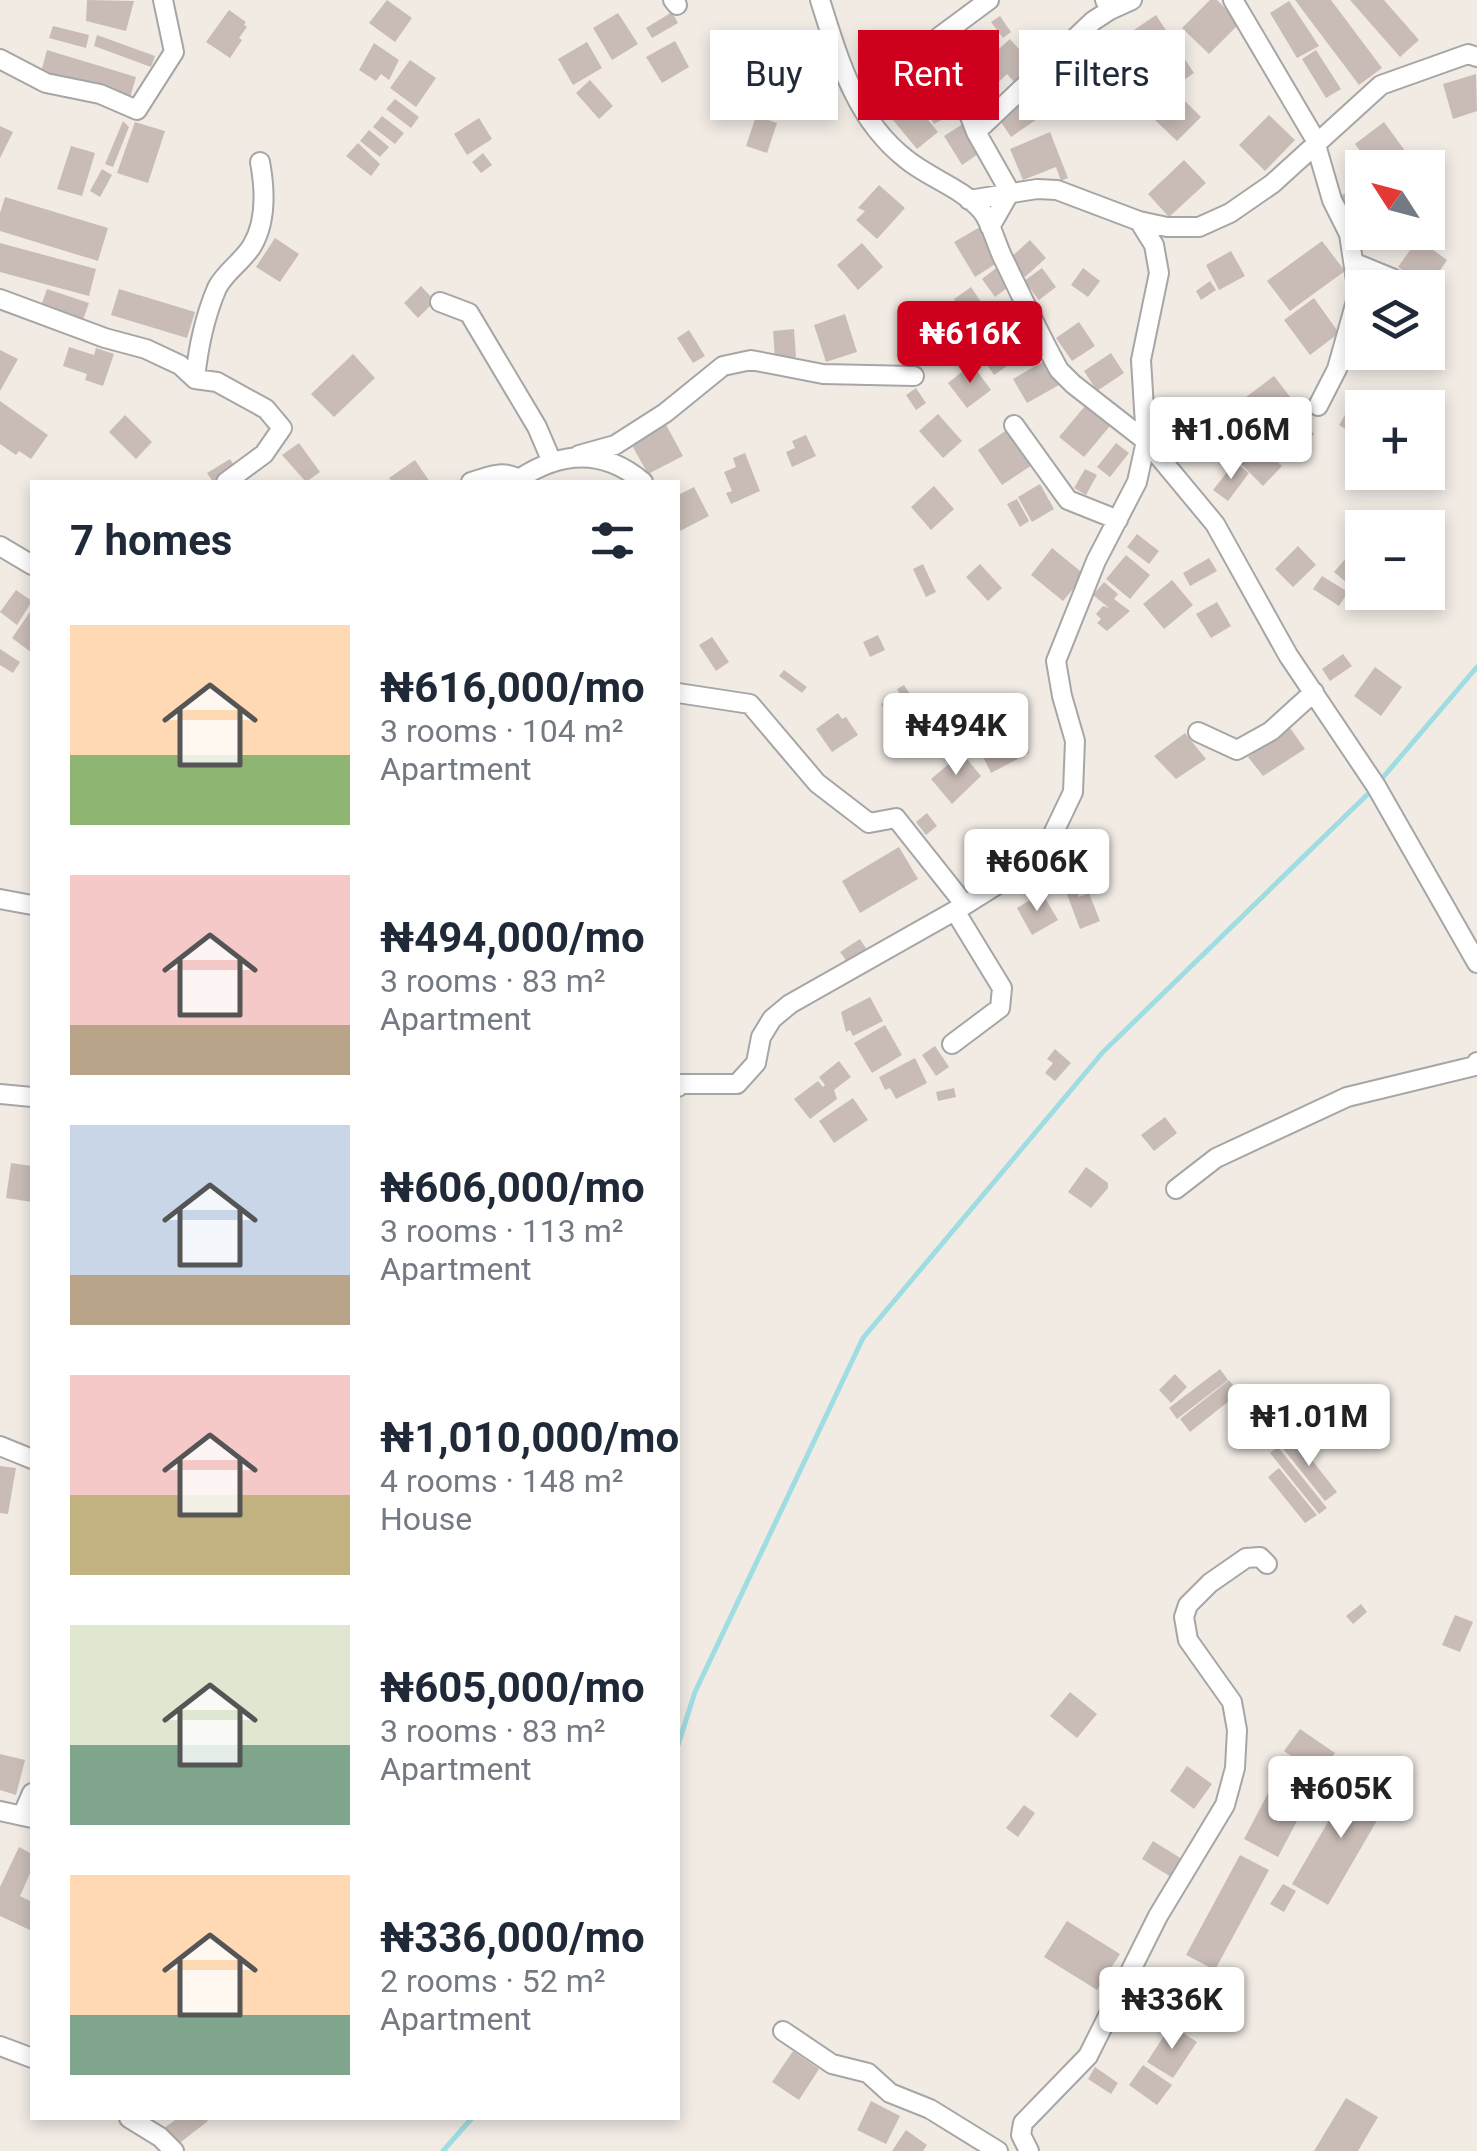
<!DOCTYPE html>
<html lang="en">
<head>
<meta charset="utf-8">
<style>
  body { margin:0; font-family:Roboto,sans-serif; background:#f2f2f3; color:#1f2937; height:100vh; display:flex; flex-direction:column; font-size:38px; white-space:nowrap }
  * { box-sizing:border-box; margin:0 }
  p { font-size:32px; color:#747a83 }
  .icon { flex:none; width:55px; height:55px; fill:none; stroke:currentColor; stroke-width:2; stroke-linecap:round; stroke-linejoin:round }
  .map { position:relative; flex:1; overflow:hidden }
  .sheet { position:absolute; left:30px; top:480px; width:650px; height:1640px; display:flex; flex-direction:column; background:#fff; border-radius:0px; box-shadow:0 5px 15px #0003 }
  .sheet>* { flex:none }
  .hud { position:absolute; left:710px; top:30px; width:615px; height:90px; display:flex; gap:20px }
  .needle { width:65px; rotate:306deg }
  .controls { position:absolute; left:1345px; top:150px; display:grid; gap:20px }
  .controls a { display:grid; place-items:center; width:100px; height:100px; border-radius:0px; background:#fff; box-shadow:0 5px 15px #0003; font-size:50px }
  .price { position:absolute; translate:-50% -85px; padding:0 22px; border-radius:10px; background:#fff; color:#222; font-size:32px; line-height:65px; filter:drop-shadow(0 2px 5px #0008) }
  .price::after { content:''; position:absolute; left:50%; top:60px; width:30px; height:22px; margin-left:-15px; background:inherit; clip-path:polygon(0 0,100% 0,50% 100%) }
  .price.current { background:#ce001d; color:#fff }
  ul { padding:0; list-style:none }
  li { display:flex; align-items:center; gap:30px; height:250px; padding:0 40px }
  li span { display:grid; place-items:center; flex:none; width:280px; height:200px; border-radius:0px; color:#555 }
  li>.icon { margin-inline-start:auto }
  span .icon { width:120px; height:120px; fill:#fffc; stroke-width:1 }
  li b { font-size:42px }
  h2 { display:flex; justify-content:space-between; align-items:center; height:120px; padding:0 40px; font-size:42px }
  .tag { padding:0 35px; border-radius:0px; background:#fff; box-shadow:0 5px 15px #0003; font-size:35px; line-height:90px }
  .tag.current { background:#ce001d; color:#fff }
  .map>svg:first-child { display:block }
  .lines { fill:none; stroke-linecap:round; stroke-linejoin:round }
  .stream { stroke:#a0dde3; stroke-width:5 }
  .building { fill:#c9bcb7 }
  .minor-casing { stroke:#a6a6a6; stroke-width:22 }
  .minor { stroke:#fff; stroke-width:18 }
</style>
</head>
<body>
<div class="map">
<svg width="1477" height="2151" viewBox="0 0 1477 2151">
  <rect width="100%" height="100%" fill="#f1ebe4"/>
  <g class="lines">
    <!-- stream -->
    <path class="stream" d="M1379,782L1477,667
      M678,1745L695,1692L863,1338L1103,1052L1372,790
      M443,2151L472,2118"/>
  </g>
  <!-- building -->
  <path class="building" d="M87,0L134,1L126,31L86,21Z
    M387,0L412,18L395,42L369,23Z
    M1210,0H1217L1240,23L1209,54L1182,28Z
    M1295,0H1331L1382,68L1359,85Z
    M1350,0H1384L1419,40L1400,57Z
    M1289,1L1319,46L1297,58L1270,13Z
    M229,10L246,22L244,25L247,27L239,38L242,40L230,58L206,42Z
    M672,12L678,23L652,38L646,28Z
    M618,13L638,44L612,60L593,28Z
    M1156,15L1194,73L1166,92L1128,34Z
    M1000,16L1011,32L1003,38L991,22Z
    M53,26L89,35L86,48L49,38Z
    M97,35L155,56L151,67L94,46Z
    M1010,39L1035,67L1017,85L1007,74L989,91L972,73Z
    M675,41L689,67L662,83L646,57Z
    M587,42L602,68L573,85L558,59Z
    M374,43L399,60L389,80L381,74L376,81L359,70Z
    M47,50L136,77L130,98L41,72Z
    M1316,50L1341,89L1326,98L1302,59Z
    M410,60L436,78L416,107L390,88Z
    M1124,73L1141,103L1111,119L1095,89Z
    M1476,74L1477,111L1453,119L1443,84Z
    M590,80L613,106L599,119L576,93Z
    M950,81L964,108L934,124L920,97Z
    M1038,90L1050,110L1011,137L997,116Z
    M989,91L996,101L984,109L977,99Z
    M1180,96L1201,117L1177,141L1155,120Z
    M395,99L419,117L411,128L386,109Z
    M914,103L938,132L917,149L893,120Z
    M1269,115L1295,140L1265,171L1239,145Z
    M382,116L404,133L395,144L373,127Z
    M756,116L777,123L767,153L746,146Z
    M479,118L492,139L467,155L454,134Z
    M123,121L129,127L113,167L105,164Z
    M135,122L165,131L148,183L117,173Z
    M966,122L984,150L962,165L944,136Z
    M1384,122L1408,155L1391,168H1373L1355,144Z
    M0,126L13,132L0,158Z
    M369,130L389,147L380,157L360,141Z
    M1050,132L1068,178L1061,181L1056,167L1023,180L1010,149Z
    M358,143L380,164L371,176L346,156Z
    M71,146L95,153L82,196L57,189Z
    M483,153L492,165L481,173L472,162Z
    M1184,160L1206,183L1169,217L1148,194Z
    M102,169L112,175L100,197L90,191Z
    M1362,184V214L1353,219L1340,196Z
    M879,185L905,208L877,239L856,220L865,211L858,208Z
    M5,197L108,228L98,261L0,231V213Z
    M980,227L1000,261L975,277L954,242Z
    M275,238L299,254L280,282L256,267Z
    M1418,239L1447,260L1428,288L1398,267Z
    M1030,240L1046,258L1025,277L1009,259Z
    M1322,241L1345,271L1290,311L1267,281Z
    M0,243L96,269L89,296L0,272Z
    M862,243L883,267L858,290L837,265Z
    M1231,251L1245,276L1219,290L1206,265Z
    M1000,265L1014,283L995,297L982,279Z
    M1042,268L1056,287L1039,300L1024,281Z
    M1083,268L1100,281L1088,297L1071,285Z
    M1210,281L1216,290L1201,300L1196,291Z
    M421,286L435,301L418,318L404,303Z
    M971,287L981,302L963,313L954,299Z
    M47,289L89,303L83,320L41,306Z
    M119,289L195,312L187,338L111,315Z
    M1314,298L1339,333L1310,355L1284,320Z
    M979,313L993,331L975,346L961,328Z
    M845,314L857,352L826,362L814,325Z
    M1079,322L1095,346L1072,361L1056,338Z
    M794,329L796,357L775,358L773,331Z
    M689,330L705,356L693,363L677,338Z
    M69,347L94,355L96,348L114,354L103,386L85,380L87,374L63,366Z
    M999,348L1010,364L994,375L983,359Z
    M0,350L18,359L0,391Z
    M1111,353L1124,373L1097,391L1084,371Z
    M353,354L375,378L334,417L311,394Z
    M1044,361L1059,385L1027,403L1013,379Z
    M972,364L991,390L967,408L948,383Z
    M1274,376L1294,402L1266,423L1246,397Z
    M916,388L926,403L916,410L906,395Z
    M0,401L48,435L31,459L19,451L16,455L0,444Z
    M1085,406L1110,426L1084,457L1059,437Z
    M1293,412L1314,434L1292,456L1271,435Z
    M1234,413L1257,440L1229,463L1206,437Z
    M1346,413L1358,420L1350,432L1339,425Z
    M938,414L962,441L943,458L919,431Z
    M125,415L152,442L136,459L109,432Z
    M664,421L683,456L648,474L629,440Z
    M1008,429L1032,465L1002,485L978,450Z
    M806,435L816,456L792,467L786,452L795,448L792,441Z
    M299,443L320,472L306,482L282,455Z
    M1116,443L1129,453L1110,477L1097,467Z
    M1260,445L1282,466L1263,486L1241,464Z
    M745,453L760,491L731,504L726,493L732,491L724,472L736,467L733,458Z
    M230,459L237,470L213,482L207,473Z
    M415,460L430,482H393L389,478Z
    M1235,462L1249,473L1228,501L1213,490Z
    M1085,469L1097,475L1086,495L1074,488Z
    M1040,484L1054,509L1032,522L1018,497Z
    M934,486L954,509L931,530L911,507Z
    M694,487L709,516L678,532V495Z
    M1017,499L1029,521L1020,527L1007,504Z
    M1137,534L1159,551L1149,564L1127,547Z
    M1298,546L1316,565L1293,587L1275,569Z
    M1052,548L1085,575L1063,601L1031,575Z
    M1352,551L1362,560V586L1358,592L1334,572Z
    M1126,555L1150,575L1130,599L1106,579Z
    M1209,558L1217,571L1190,586L1183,573Z
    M923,564L936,592L926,597L913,569Z
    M980,564L1002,588L988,601L966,577Z
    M1322,576L1348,592L1339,606L1313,589Z
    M1172,580L1193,605L1164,629L1143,604Z
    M1104,582L1118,594L1114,599L1130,611L1107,631L1097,623L1101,619L1096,614L1103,606L1109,608L1093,595Z
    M16,590L32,601L17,625L0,612Z
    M1217,602L1231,626L1211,638L1196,614Z
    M32,609V653L12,638Z
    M878,635L885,650L870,657L863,642Z
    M712,637L729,662L716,671L699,645Z
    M0,649L20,662L13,673L0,665Z
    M1343,654L1352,666L1330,681L1322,669Z
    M1375,667L1402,687L1381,716L1354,696Z
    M784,670L807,687L802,693L779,676Z
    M904,685L918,706L910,711L897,689Z
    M896,694L908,713L893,723L881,704Z
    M967,702L980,733L963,740L964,744L954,750L939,713Z
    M838,713L842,719L846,717L858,735L832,752L816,729Z
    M1014,723L1027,740L1024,742L1029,753L991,773L976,742Z
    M1288,725L1305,749L1263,776L1248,757Z
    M1185,733L1206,759L1176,779L1154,756Z
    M962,753L981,776L952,804L931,779Z
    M927,813L937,826L926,835L916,822Z
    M899,847L918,879L860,913L842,881Z
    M1068,867L1075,882L1065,887L1058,872Z
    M1075,886L1079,897L1089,893L1100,921L1080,929L1065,889Z
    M1042,893L1058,920L1032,935L1017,908Z
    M860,939L869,953L850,966L840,952Z
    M870,997L883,1021L853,1036L850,1030L846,1032L841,1012Z
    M885,1025L902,1055L872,1073L854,1043Z
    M935,1046L949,1067L936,1076L922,1055Z
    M1055,1049L1071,1063L1055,1081L1045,1073L1053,1063L1047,1059Z
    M915,1058L927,1083L896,1099L890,1088L885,1090L879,1077Z
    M839,1061L851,1077L834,1090L837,1099L810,1119L794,1099L818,1081L823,1087L825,1085L819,1077Z
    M954,1088L956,1097L938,1101L936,1092Z
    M853,1098L868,1120L834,1143L819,1121Z
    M1165,1117L1177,1133L1154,1151L1141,1135Z
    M11,1163L32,1166V1202L6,1198Z
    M1086,1167L1108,1183V1188L1091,1208L1068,1192Z
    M1220,1369L1228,1380L1177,1419L1169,1408Z
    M1175,1374L1187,1387L1171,1403L1159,1390Z
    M1229,1380L1239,1393L1190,1432L1180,1419Z
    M1293,1436L1337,1492L1325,1501L1281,1446Z
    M1278,1447L1327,1508L1319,1514L1270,1453Z
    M0,1466L16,1468L8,1514L0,1513Z
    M1279,1468L1317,1515L1305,1523L1268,1477Z
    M1361,1604L1367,1612L1353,1624L1346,1616Z
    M1455,1615L1473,1622L1460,1652L1442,1645Z
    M1070,1692L1097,1714L1077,1738L1050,1716Z
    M1300,1729L1335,1753L1319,1775L1284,1751Z
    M0,1754L25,1760L16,1795L0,1790Z
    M1284,1763L1318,1781L1278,1857L1244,1839Z
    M1187,1766L1212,1784L1194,1809L1170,1791Z
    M1354,1777L1390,1798L1328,1905L1292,1884Z
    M1024,1805L1035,1813L1018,1837L1006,1828Z
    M1153,1841L1182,1859L1171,1877L1142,1859Z
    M19,1847L32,1854V1869L20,1896L32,1902V1931L0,1916V1887Z
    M1240,1855L1269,1870L1215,1970L1186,1955Z
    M1283,1884L1296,1891L1284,1912L1270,1904Z
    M1067,1921L1120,1954L1097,1990L1044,1957Z
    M1171,2025L1197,2042L1173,2078L1147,2062Z
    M793,2051L819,2069L799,2100L772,2082Z
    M1143,2065L1172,2085L1157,2105L1129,2085Z
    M1095,2067L1118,2083L1111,2094L1088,2079Z
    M1346,2098L1378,2117L1358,2151H1314Z
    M871,2101L900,2116L886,2144L857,2130Z
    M178,2118H205L208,2121L177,2145L164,2128Z
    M906,2130L927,2145L923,2151H892Z"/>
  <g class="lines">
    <defs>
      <path id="minor" d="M673,0L677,5
        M820,0C839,60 855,119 906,159C929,178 962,188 982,211C992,224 996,245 1004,260C1022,297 1039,334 1059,370L1073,384L1146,441L1215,524L1288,655L1376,786L1477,963
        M989,0L939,37L976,132L1010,192L990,227
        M1233,0L1318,144
        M1110,10L1132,0
        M0,59L46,83L100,94L137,110L174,52L163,0
        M976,132L1093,21L1110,10L1105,0
        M1316,145L1332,200L1349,234L1358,294L1337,369L1318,406
        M969,200L1037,189L1057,190L1139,221L1167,227H1199L1230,213L1272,184L1381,85L1468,54L1477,57
        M1355,263L1394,279
        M0,299L105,338L146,349L180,365L195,379L217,382L266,409L282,428L264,454L226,482
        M440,302L469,313L537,427L552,462
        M195,379C198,349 205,316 217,288C225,272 243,261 252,246C267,221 265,189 260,162
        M1014,425L1068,500L1118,520
        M579,455L615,445L665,413L723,366L751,360L823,374L914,376
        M519,479C561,451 603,448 643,482
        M471,482C491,476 505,468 523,482
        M0,546L32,565
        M678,693L750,704L817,783L869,823L896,818L965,905
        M1198,732L1237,750L1271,731L1314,692
        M0,899L32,905
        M952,1044L1000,1008L1002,988L955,911
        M678,1087L680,1084H737L756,1063L761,1037L772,1019L790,1004L965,905L1030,864L1052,836L1073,792L1075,741L1062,696L1056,661L1096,561L1137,482L1146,441L1141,360L1159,273L1154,245L1139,221
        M0,1094L32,1097
        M1176,1189L1216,1158L1347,1097L1475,1066L1477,1062
        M0,1446L32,1459
        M0,1811L32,1818
        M22,1816L32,1793
        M783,2031L832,2064L868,2073L890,2093L930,2109L998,2151
        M0,2046L32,2058
        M129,2118L160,2137L174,2151
        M1029,2151L1021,2135L1023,2123L1088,2056L1158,1916L1225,1805L1235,1768L1237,1730L1232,1702L1188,1640L1184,1617L1188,1605L1210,1583L1246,1558L1260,1557L1267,1564"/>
    </defs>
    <!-- minor casing -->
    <use href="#minor" class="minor-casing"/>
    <!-- minor -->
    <use href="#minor" class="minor"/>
  </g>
</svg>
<div class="controls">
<a><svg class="needle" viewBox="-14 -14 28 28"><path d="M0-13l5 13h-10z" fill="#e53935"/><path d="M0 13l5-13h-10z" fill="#747a83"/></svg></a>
<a><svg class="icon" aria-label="layers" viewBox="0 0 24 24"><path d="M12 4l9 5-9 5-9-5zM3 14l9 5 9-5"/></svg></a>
<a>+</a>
<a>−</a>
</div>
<b class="price current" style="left:970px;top:386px">₦616K</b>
<b class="price" style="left:1231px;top:482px">₦1.06M</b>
<b class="price" style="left:956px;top:778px">₦494K</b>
<b class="price" style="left:1037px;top:914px">₦606K</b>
<b class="price" style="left:1309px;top:1469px">₦1.01M</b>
<b class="price" style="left:1341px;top:1841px">₦605K</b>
<b class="price" style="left:1172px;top:2052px">₦336K</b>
<div class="hud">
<a class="tag">Buy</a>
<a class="tag current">Rent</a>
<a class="tag">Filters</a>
</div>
<section class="sheet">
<h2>7 homes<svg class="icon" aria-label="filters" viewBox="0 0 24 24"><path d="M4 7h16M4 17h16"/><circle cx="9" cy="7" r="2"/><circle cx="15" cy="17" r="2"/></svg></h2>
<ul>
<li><span style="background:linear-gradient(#ffd9b3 65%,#8fb573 0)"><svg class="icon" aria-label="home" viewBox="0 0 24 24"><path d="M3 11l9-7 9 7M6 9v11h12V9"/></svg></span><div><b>₦616,000/mo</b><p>3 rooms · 104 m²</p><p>Apartment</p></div></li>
<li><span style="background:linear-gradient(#f6c9c9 75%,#b9a48a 0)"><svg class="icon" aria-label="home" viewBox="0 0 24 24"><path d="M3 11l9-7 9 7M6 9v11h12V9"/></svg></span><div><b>₦494,000/mo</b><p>3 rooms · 83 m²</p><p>Apartment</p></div></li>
<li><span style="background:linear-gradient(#c9d6e8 75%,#b9a48a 0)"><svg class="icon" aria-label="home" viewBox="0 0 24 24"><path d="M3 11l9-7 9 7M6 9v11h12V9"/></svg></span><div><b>₦606,000/mo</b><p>3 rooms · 113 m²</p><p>Apartment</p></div></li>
<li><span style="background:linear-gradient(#f6c9c9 60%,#c2b280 0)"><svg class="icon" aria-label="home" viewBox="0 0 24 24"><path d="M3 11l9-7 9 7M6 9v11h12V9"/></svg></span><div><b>₦1,010,000/mo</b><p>4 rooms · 148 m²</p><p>House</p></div></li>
<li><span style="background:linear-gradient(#dfe7d0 60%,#7fa58c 0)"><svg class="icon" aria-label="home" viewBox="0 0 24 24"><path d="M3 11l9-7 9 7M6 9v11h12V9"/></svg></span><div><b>₦605,000/mo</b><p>3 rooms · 83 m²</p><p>Apartment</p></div></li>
<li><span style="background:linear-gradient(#ffd9b3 70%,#7fa58c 0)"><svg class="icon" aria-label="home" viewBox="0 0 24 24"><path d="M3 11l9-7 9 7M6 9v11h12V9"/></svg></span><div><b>₦336,000/mo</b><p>2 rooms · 52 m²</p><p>Apartment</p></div></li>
</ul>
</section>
</div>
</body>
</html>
